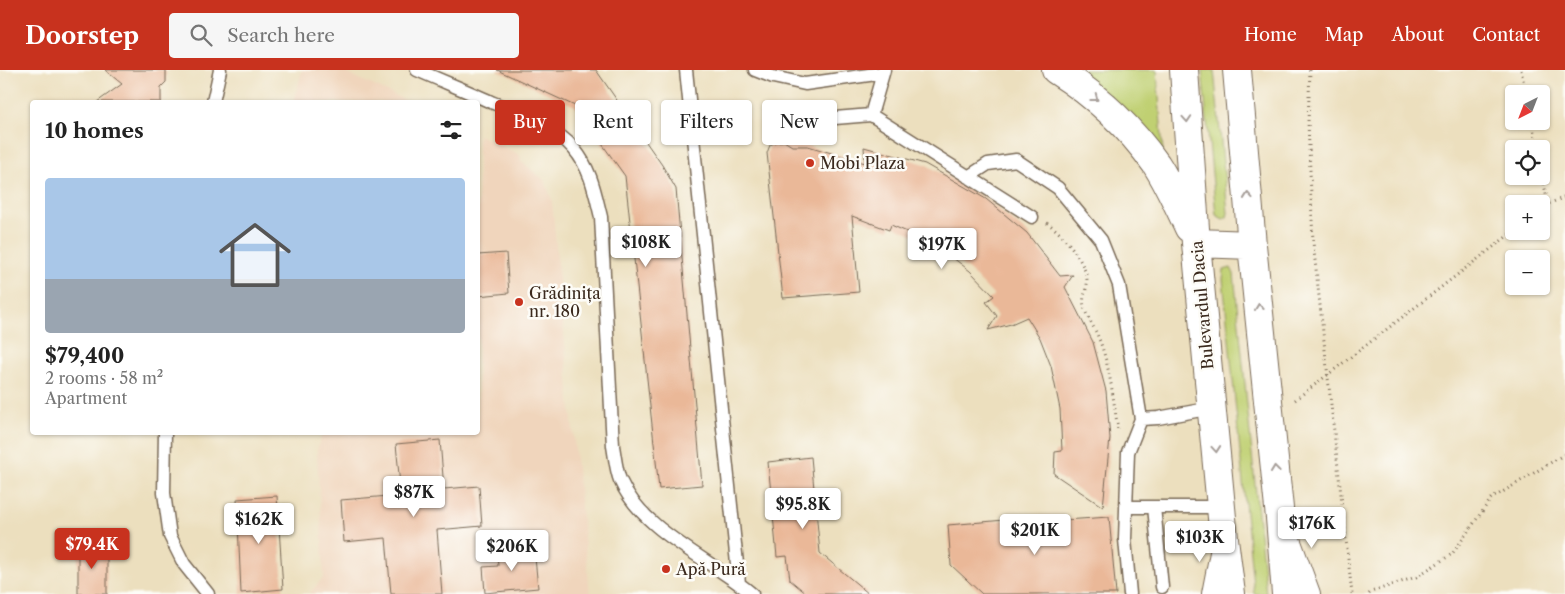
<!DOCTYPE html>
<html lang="en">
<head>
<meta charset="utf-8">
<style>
  body { margin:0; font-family:"Libre Caslon Text",serif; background:#f6f6f6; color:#222; height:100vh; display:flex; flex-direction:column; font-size:19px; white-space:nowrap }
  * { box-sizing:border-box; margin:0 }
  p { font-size:16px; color:#767676 }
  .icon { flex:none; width:28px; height:28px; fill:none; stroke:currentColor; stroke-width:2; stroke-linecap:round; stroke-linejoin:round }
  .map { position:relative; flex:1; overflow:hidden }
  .details { position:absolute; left:30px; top:30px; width:450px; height:335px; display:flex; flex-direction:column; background:#fff; border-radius:5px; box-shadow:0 1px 4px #0004 }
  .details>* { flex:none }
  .banner { position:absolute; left:495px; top:30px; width:475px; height:45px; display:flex; gap:10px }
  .needle { width:32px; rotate:222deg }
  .controls { position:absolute; left:1505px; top:15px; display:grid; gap:10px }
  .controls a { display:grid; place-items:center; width:45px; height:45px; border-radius:5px; background:#fff; box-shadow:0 1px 4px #0004; font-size:25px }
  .price { position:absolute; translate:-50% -42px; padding:0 11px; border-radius:5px; background:#fff; color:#222; font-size:16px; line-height:32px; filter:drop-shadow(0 1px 2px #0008) }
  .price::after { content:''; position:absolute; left:50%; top:30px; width:15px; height:11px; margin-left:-8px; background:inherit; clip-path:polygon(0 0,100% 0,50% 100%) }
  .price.on { background:#c8321e; color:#fff }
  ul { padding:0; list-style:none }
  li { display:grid; align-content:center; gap:10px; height:265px; padding:0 15px }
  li+li { border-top:1px solid #e0e0e0 }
  li span { display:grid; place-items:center; height:155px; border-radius:5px; color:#555 }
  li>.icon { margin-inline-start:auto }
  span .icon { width:90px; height:90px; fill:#fffc; stroke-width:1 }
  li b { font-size:21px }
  h2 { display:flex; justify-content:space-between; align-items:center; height:60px; padding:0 15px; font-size:21px }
  .tag { padding:0 18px; border-radius:5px; background:#fff; box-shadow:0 1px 4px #0004; font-size:18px; line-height:45px }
  .tag.on { background:#c8321e; color:#fff }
  header { display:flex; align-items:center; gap:30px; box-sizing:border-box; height:70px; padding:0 25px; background:#c8321e; color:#fff }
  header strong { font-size:24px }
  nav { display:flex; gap:28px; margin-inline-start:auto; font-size:18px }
  .search { width:350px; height:45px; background:#f6f6f6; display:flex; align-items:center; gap:12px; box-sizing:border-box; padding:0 18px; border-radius:5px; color:#767676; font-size:19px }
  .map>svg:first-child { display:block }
  .built { fill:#f0d5bc }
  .green { fill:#c0d072; stroke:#7e7d48 }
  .building { fill:#eab898 }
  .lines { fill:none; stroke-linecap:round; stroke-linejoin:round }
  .lane-casing { stroke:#796956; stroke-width:15 }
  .street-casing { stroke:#796956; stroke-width:26 }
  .primary-casing { stroke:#796956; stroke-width:30 }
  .path { stroke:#796956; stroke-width:3; stroke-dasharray:1 4; stroke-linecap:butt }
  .lane { stroke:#fff; stroke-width:12 }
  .street { stroke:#fff; stroke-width:24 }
  .primary { stroke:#fff; stroke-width:28 }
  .oneway { stroke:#a79f9a }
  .poi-dot { fill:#c8321e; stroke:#fdfcf7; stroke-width:2 }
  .labels { text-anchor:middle; stroke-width:5; stroke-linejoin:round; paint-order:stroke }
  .poi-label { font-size:16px; fill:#3b2a1e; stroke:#fdfcf7; text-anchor:start }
  .street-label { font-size:16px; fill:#3b2a1e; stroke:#fdfcf7 }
</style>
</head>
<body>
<header>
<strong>Doorstep</strong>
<div class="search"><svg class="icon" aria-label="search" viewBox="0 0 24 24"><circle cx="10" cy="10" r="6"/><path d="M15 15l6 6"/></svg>Search here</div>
<nav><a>Home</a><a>Map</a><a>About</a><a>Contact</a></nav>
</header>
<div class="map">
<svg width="1565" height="524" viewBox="0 0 1565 524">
  <rect width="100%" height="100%" fill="#fdfcf7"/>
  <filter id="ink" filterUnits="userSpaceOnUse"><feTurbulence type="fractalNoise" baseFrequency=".02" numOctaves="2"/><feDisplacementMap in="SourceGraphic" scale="10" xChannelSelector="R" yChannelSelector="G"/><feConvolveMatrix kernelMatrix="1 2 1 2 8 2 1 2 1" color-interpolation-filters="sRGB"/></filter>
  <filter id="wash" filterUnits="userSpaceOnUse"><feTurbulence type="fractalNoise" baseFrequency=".0096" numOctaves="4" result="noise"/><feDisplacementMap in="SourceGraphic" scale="20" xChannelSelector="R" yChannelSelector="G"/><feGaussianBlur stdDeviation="1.12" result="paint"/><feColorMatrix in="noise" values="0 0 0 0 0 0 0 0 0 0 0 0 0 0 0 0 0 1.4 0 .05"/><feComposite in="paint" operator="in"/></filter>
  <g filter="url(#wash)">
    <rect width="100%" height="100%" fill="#ecdfbe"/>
    <!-- built -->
    <path class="built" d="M302,0H340L409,32H294Z
      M478,65L520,85L521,91L545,111L552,131L570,332L590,524H309L324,507L317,381L322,363L478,362Z"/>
    <!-- green -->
    <path class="green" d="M1077,0H1157L1163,82Z
      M1202,0H1214L1228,143L1227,147L1223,149L1216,145Z
      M1231,198L1234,204L1266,524H1254L1223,209L1224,200Z"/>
    <g id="blocks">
      <!-- building -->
      <path class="building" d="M105,0H166V12L161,17V32H97L122,14Z
        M497,0H596L662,95L676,119L702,415L659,419L625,106L575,36Z
        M784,71L792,76H808L865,93L864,77L925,94L986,129L1027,163L1060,206L1073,205L1065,217L1093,272L1106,321L1110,368L1103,437L1054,404L1055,382L1062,381L1060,339L1051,296L1040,268L1027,247L1011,254L988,260L997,246L986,232L994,226L970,201L935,174L891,155L889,160L852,146L859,222L783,228L767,83L770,75L776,72Z
        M506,183L509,223L478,226V185Z
        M440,370L444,419L479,416L482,456L437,460L442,524H391L386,468L344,472L341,430L401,425L396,374Z
        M811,387L820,483L869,524H807L790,510L787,486L777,487L768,392Z
        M277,426L283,519L241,523L237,429Z
        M1050,446L1051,451L1109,447L1116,524H982L951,495L948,455Z
        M78,477H107V524H78Z
        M534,478L538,518L485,523L483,497L498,496L497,482Z"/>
    </g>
  </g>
  <g filter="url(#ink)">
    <use href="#blocks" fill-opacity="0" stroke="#796956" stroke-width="1"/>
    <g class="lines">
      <defs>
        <path id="lane" d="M417,0C442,11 467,21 491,32C519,43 555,56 574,79C591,99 595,123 601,147L613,376C615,387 616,400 620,410C643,462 711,489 752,524
          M686,0L739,513
          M755,0L773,7L805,14L883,3
          M213,32L220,0
          M871,45L884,0
          M775,53L871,45L1032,147
          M968,107L988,94L1016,90L1058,118L1101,170L1119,215L1141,349L1158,348L1212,338
          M165,362L164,423L170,466L184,494L208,524
          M1126,437H1221
          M1154,437L1162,517
          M1130,524L1125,469L1128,382L1141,349"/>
        <path id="street" d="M1287,467L1308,524
          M1214,524L1222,483"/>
        <path id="primary" d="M1056,0C1094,24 1129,56 1156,94C1169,114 1179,137 1189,158
          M1184,0L1196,173L1224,469L1231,524
          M1237,0L1252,175L1280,448L1286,524
          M1196,173L1252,175"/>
      </defs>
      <!-- lane casing -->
      <use href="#lane" class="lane-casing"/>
      <!-- street casing -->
      <use href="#street" class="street-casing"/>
      <!-- primary casing -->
      <use href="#primary" class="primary-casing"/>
      <!-- path -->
      <path class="path" d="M1310,0L1308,52L1313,172L1352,524
        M1521,0L1526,24
        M1532,51L1537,79
        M1541,99L1548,134
        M1541,139L1548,134L1565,127
        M1047,153C1062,162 1089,195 1087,214C1086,222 1082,228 1084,236C1086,246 1093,255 1097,264C1110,294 1113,328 1118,360
        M1295,330L1514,161
        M1369,524L1371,522L1416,507L1452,484L1491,429L1565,384"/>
      <!-- lane -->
      <use href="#lane" class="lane"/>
      <!-- street -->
      <use href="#street" class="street"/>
      <!-- primary -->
      <use href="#primary" class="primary"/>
    </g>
    <!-- one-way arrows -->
    <defs><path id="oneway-chevron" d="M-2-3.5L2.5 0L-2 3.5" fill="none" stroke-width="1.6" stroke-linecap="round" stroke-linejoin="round" transform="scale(1.25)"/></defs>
    <g class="oneway">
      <use href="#oneway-chevron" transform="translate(1095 28) rotate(38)"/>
      <use href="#oneway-chevron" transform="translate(1187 49) rotate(86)"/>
      <use href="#oneway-chevron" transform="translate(1248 126) rotate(-95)"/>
      <use href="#oneway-chevron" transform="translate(1259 237) rotate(-96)"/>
      <use href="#oneway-chevron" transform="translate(1216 379) rotate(85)"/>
      <use href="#oneway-chevron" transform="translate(1275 399) rotate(-96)"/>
    </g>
  </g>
  <!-- markers -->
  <g class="poi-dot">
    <circle cx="810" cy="93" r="5"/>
    <circle cx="519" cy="232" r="5"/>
    <circle cx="666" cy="499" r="5"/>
  </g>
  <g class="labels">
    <!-- poi labels -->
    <g class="poi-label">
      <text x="820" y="99">Mobi Plaza</text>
      <text x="529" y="229">Grădinița<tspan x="529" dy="18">nr. 180</tspan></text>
      <text x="676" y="505">Apă Pură</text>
    </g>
    <!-- street labels -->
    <g class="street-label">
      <text transform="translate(1202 235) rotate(-95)" y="6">Bulevardul Dacia</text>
    </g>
  </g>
</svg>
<div class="controls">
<a><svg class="needle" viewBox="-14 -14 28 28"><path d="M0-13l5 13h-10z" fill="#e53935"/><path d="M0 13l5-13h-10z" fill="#767676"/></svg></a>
<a><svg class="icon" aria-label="locate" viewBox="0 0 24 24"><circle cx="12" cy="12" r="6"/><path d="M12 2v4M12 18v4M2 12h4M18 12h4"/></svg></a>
<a>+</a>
<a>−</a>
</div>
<b class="price" style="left:646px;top:198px">$108K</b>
<b class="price" style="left:942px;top:200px">$197K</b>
<b class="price" style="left:414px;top:448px">$87K</b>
<b class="price" style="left:803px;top:460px">$95.8K</b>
<b class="price" style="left:259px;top:475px">$162K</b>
<b class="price" style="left:1312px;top:479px">$176K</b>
<b class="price" style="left:1035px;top:486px">$201K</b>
<b class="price" style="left:1200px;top:493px">$103K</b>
<b class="price on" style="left:92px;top:500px">$79.4K</b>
<b class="price" style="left:512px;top:502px">$206K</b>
<div class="banner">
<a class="tag on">Buy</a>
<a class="tag">Rent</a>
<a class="tag">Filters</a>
<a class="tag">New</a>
</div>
<section class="details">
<h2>10 homes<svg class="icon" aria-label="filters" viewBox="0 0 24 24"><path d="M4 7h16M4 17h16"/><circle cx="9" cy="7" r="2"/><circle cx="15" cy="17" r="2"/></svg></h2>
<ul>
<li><span style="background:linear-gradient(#a9c7e8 65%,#9aa5b1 0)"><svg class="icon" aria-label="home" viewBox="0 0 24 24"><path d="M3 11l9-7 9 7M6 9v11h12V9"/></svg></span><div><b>$79,400</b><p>2 rooms · 58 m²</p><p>Apartment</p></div></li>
</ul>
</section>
</div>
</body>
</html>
